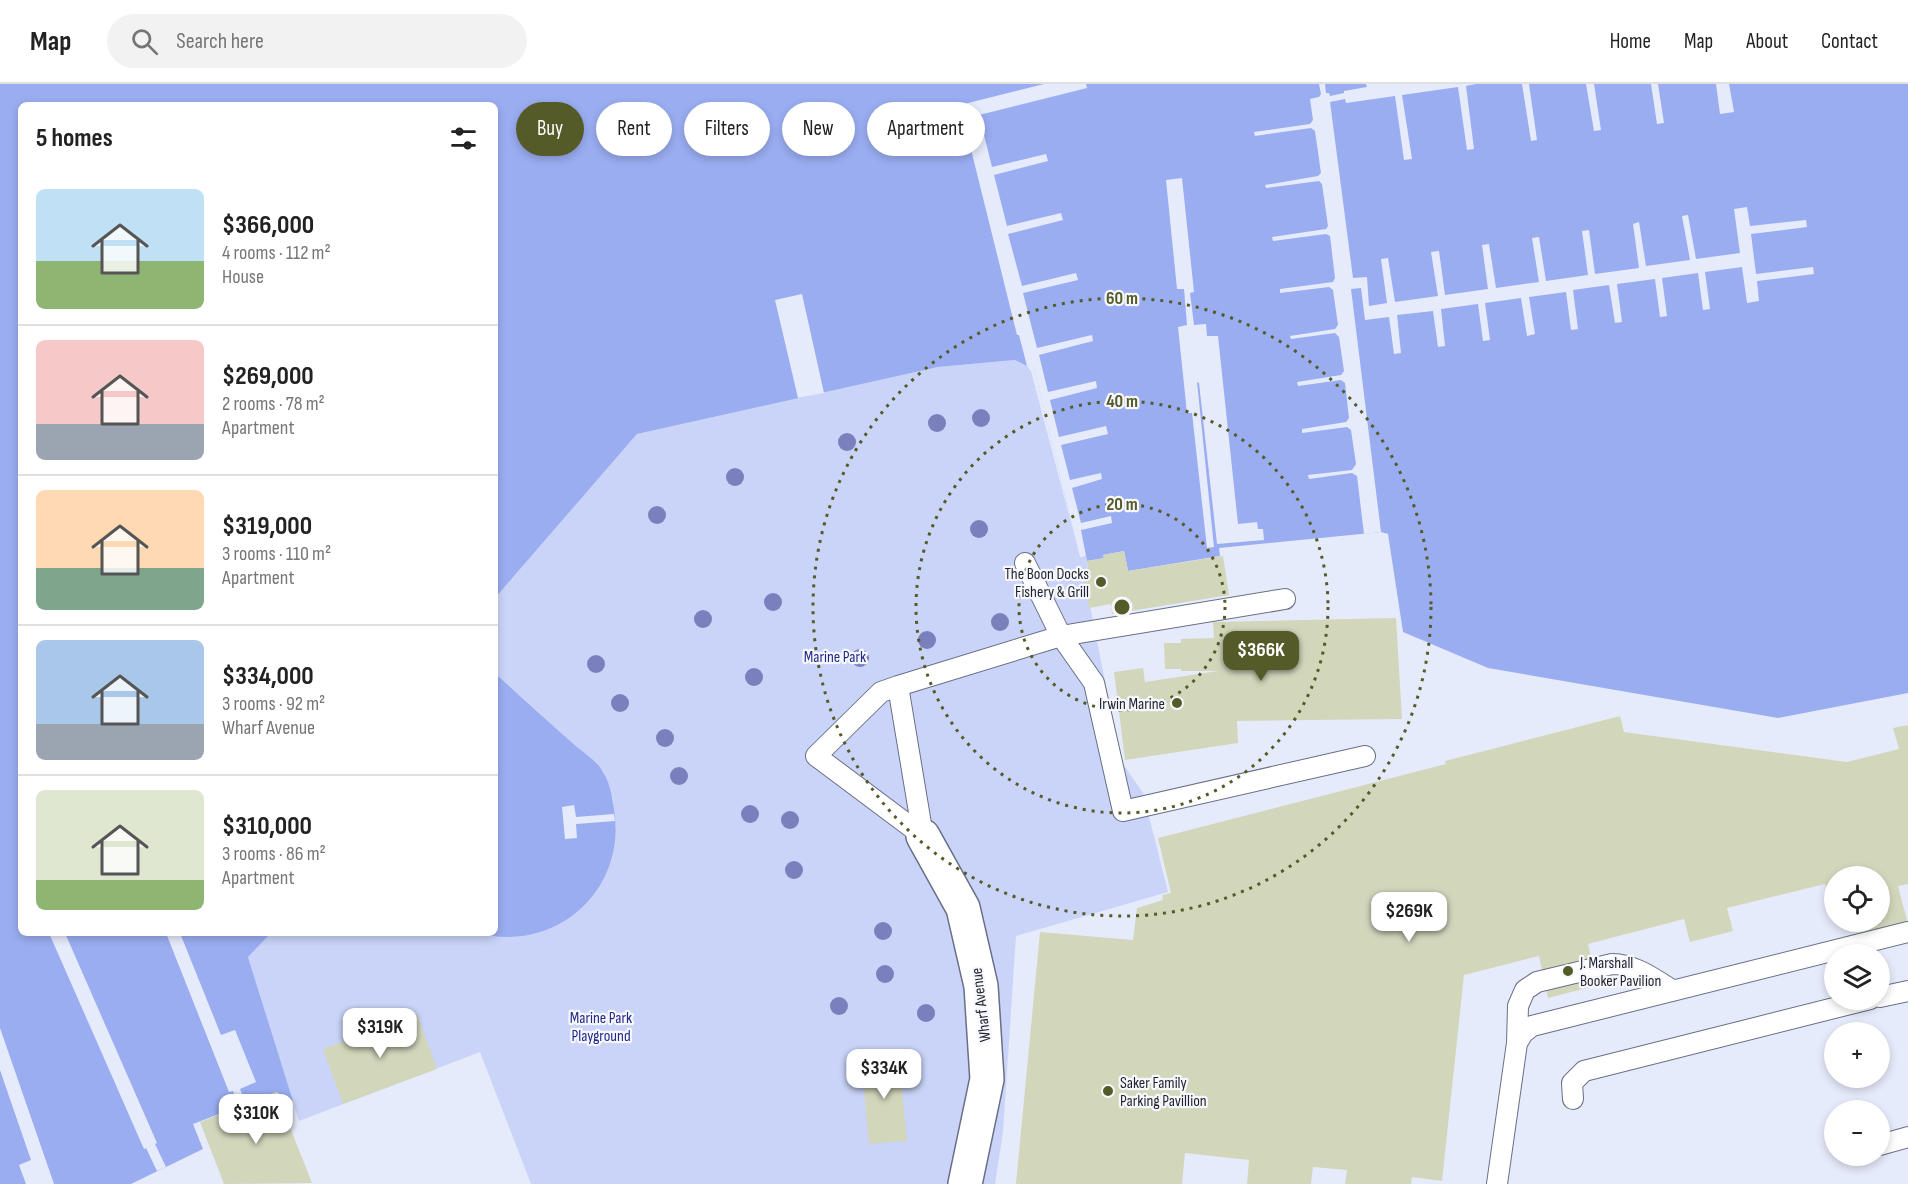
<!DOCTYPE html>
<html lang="en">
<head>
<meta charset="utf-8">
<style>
  body { margin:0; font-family:"Sofia Sans Condensed",sans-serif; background:#f2f2f2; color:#222; height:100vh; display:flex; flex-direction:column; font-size:22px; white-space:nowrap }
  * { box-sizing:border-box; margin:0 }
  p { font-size:20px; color:#767676 }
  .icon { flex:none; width:33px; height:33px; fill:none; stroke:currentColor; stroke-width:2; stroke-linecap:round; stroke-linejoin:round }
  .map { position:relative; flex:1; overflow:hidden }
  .sheet { position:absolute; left:18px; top:18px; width:480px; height:834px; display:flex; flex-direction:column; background:#fff; border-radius:9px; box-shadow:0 3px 9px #0003 }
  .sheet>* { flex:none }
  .guide { position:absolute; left:516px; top:18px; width:570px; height:54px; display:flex; gap:12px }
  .fabs { position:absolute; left:1824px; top:782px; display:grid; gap:12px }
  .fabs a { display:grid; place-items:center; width:66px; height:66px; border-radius:50%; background:#fff; box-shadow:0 3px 9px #0003; font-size:30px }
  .price { position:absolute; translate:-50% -51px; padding:0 14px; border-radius:12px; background:#fff; color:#222; font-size:20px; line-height:39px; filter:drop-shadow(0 2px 3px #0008) }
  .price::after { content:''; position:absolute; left:50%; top:36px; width:18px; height:14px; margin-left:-9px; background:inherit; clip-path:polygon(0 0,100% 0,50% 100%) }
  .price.on { background:#545a28; color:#fff }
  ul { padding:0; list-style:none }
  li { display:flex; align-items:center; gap:18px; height:150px; padding:0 18px }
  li+li { border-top:2px solid #e0e0e0 }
  li span { display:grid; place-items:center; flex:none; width:168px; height:120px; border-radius:9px; color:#555 }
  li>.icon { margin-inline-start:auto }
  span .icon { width:72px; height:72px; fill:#fffc; stroke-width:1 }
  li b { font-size:26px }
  h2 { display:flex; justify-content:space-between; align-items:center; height:72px; padding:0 18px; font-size:26px }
  .tag { padding:0 21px; border-radius:27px; background:#fff; box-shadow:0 3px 9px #0003; font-size:21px; line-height:54px }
  .tag.on { background:#545a28; color:#fff }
  header { display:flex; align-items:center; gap:36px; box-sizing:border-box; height:84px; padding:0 30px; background:#fff; border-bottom:2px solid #e0e0e0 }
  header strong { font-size:28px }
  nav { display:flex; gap:33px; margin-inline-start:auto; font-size:21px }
  .search { width:420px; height:54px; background:#f2f2f2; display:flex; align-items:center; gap:15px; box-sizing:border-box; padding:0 21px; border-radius:33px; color:#767676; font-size:22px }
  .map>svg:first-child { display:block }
  .green { fill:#c9d4f8 }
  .water { fill:#9aadf1 }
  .pier { fill:#e6ebfb }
  .building { fill:#d2d7bc }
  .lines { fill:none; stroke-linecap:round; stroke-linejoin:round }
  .lane-casing { stroke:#686f86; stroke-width:22 }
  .street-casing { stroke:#686f86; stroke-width:36 }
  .lane { stroke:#fff; stroke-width:20 }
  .street { stroke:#fff; stroke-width:33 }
  .tree { fill:#7a80bc }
  .ring { fill:none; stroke:#545a28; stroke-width:3; stroke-dasharray:3 6 }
  .poi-dot { fill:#545a28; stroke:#f7f8fe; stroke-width:2 }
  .labels { text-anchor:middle; stroke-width:4.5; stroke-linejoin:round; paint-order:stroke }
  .poi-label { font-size:16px; fill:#1f222b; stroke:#f7f8fe; text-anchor:end }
  .park-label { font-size:16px; fill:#222888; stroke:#f7f8fe }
  .street-label { font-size:16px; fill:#1f222b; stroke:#f7f8fe }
  .centre { fill:#545a28; stroke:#f7f8fe; stroke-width:3 }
  .ring-label { font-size:18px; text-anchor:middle; font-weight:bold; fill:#545a28; stroke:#f7f8fe; stroke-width:4.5; stroke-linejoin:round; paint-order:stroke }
</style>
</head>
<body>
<header>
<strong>Map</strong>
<div class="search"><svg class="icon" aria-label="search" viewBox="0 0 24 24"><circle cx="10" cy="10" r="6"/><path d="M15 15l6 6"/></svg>Search here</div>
<nav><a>Home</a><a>Map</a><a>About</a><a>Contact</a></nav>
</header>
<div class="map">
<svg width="1908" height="1100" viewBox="0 0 1908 1100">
  <rect width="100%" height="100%" fill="#e6ebfb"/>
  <!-- green -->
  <path class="green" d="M1015,276L1027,282L1031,287L1080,473L1086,472L1088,486L1083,487L1121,677L1143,709L1168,808L1016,852L1003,1048L995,1100H531L480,968L299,1037L248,873L271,849H477L510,853L616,743L613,715L603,687L495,589V514L637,350L938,283Z"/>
  <!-- water -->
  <path class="water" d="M0,0H1908V609L1778,634L1488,584L1403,548L1388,450L1381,448L1219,464L1220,472L1128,487L1124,467L1103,471L1104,474L1087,477L1086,472L1080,474L1033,280L1027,282L1015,276L938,283L637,350L495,514V21H21V849H271L248,873L293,1017L276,1008L193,1040L203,1065L131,1100H0Z
    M495,589C522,614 549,638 577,663C585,670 598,678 603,688C611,701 613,717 615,732C623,811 553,869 477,849H495Z"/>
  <!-- pier -->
  <path class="pier" d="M1044,0H1086L1087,4L979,31L992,83L1046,70L1048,77L994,91L1007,142L1061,129L1063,136L1008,150L1022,202L1076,189L1078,196L1023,209L1037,264L1092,251L1093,257L1039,271L1048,308L1096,297L1097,304L1050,316L1059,353L1106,342L1108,350L1061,361L1070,396L1101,389L1102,395L1072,404L1081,439L1111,432L1112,439L1081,446L1086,472L1080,474L1033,281L1027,282L1019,251H1017L960,21Z
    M1319,0H1325L1326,9H1329L1330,12L1344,9V7L1367,3L1366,0H1476L1466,2L1474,65L1467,66L1458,3L1402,11L1412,75L1404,76L1395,12L1346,19L1345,15L1330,18L1353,194L1367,193L1369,222L1387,219L1381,175L1388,174L1395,218L1438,212L1431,168L1439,167L1445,211L1488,205L1482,161L1489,160L1496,204L1539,198L1532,154L1539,153L1546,197L1588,191L1582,147L1589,146L1595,190L1639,184L1633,140L1639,138L1646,182L1690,176L1682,132L1688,131L1696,175L1740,169L1734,125L1747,123L1750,142L1806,136L1807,143L1751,150L1756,190L1813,183L1814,190L1757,197L1759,217L1747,219L1742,183L1705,188L1710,225L1703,226L1698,189L1662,194L1667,232L1660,233L1655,195L1617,200L1622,238L1615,239L1609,201L1573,206L1578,245L1571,246L1566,208L1529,213L1535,250L1527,252L1521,214L1485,219L1490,256L1483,257L1478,220L1441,225L1445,262L1438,263L1433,227L1397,231L1401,269L1394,270L1389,233L1365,236L1361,204L1351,205L1381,448L1364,450L1357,392L1352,389L1309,395L1308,391L1352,386L1356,380L1351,346L1347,343L1302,349V345L1346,338L1349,334L1345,299L1341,296L1298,302L1297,298L1341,291L1344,287L1339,253L1335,249L1291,255L1290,252L1335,245L1338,241L1333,206L1329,203L1280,209V205L1333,198L1335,194L1330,152L1326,150L1273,157L1272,153L1326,145L1328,142L1322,100L1319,97L1266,104L1265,101L1318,92L1321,89L1315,47L1311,44L1255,52L1254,48L1310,40L1313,36L1310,15L1319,13L1321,10Z
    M1522,0H1529L1537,56L1531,57Z
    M1586,0H1594L1601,46L1594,47Z
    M1651,0H1658L1664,39L1657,40Z
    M1716,0H1729L1734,28L1720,30Z
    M1182,94L1194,208L1190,209L1194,241L1206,240L1207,252H1218L1238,440L1257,438L1258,445H1263L1264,456L1217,460L1199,299L1197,298L1214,463L1207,464L1192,329H1187L1178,243L1187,241L1184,205H1177L1166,96Z
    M802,210L824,309L798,314L775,216Z
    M574,721L576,733L614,730L615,737L576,740L577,754L565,755L562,723Z
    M49,849H65L157,1059L155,1060L166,1083L157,1087L146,1064L144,1065Z
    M166,849H180L221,951L235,946L256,998L240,1005L246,1020L239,1023L233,1007L229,1008Z
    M0,944L54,1100H26L19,1081L31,1076L0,986Z"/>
  <!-- building -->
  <path class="building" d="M1124,467L1128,487L1223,472L1229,511L1112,530L1111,520L1089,524L1083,486H1088L1087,477L1104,474L1103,471Z
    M1396,534L1402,635L1237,637L1238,659L1125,676L1114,588L1143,584L1145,598L1218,587H1181V585H1165L1164,559H1181V555L1214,554L1213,538Z
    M1620,632L1624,648L1847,678L1899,665L1893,644L1908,641V800L1898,802L1908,840L1862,854L1857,837H1880V792H1834V819L1830,820L1825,800L1727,824L1733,847L1690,858L1684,835L1588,860L1598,901L1548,914L1539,872L1464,891L1442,1097L1412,1093L1411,1100H1345L1347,1086L1313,1083L1311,1100H1247L1249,1076L1185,1069L1182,1100H1016L1040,848L1133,856L1137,824L1163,816L1162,811L1171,809L1158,754L1446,680L1445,677Z
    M417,930L437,985L343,1020L323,965Z
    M899,971L907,1057L869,1060L861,975Z
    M276,1008L312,1099L224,1100L200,1038Z"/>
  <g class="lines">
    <defs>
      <path id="lane" d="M1025,479L1061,552L1094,599L1123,727L1365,672
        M898,602L923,752
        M923,752L816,672L881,608L898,602L1061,552L1285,515
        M1880,913L1908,907
        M1517,959L1518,922L1525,906L1537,898L1612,880C1634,880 1653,894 1672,906
        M1573,1015L1572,999L1584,987L1870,915
        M1880,1061L1908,1053
        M1497,1100L1517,959L1523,949L1532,942L1908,848"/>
      <path id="street" d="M923,752L963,824L981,902L987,995L965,1100"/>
    </defs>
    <!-- lane casing -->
    <use href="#lane" class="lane-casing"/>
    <!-- street casing -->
    <use href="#street" class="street-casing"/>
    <!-- lane -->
    <use href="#lane" class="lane"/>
    <!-- street -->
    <use href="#street" class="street"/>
  </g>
  <!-- trees -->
  <g class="tree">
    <circle cx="981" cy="334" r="9"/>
    <circle cx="937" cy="339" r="9"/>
    <circle cx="847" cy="358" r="9"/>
    <circle cx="735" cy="393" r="9"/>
    <circle cx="657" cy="431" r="9"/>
    <circle cx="979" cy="445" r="9"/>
    <circle cx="773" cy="518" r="9"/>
    <circle cx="703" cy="535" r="9"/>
    <circle cx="1000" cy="538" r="9"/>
    <circle cx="927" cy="556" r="9"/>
    <circle cx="860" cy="574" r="9"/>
    <circle cx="596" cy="580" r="9"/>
    <circle cx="754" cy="593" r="9"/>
    <circle cx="620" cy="619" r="9"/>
    <circle cx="665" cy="654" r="9"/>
    <circle cx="679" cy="692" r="9"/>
    <circle cx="750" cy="730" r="9"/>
    <circle cx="790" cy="736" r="9"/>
    <circle cx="794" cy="786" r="9"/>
    <circle cx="883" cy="847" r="9"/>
    <circle cx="885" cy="890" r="9"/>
    <circle cx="839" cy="922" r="9"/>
    <circle cx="926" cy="929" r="9"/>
  </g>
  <!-- distance rings -->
  <g class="ring">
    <circle cx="1122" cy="523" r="103"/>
    <circle cx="1122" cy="523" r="206"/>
    <circle cx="1122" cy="523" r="309"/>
  </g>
  <!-- markers -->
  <g class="poi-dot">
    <circle cx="1101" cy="498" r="6"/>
    <circle cx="1177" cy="619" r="6"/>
    <circle cx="1568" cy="887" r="6"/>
    <circle cx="1108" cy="1007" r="6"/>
  </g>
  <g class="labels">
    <!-- poi labels -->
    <g class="poi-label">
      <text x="1089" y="495">The Boon Docks<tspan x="1089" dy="18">Fishery &amp; Grill</tspan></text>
      <text x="1165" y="625">Irwin Marine</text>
      <text x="1580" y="884" text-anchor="start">J. Marshall<tspan x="1580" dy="18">Booker Pavilion</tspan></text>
      <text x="1120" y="1004" text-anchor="start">Saker Family<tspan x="1120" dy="18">Parking Pavillion</tspan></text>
    </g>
    <!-- park labels -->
    <g class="park-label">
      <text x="835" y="578">Marine Park</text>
      <text x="601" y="939">Marine Park<tspan x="601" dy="18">Playground</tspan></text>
    </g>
    <!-- street labels -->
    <g class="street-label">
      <text transform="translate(980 921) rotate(-97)" y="6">Wharf Avenue</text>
    </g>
  </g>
  <circle cx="1122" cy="523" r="9" class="centre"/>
  <g class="ring-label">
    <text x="1122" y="220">60 m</text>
    <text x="1122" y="323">40 m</text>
    <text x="1122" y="426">20 m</text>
  </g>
</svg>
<div class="fabs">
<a><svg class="icon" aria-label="locate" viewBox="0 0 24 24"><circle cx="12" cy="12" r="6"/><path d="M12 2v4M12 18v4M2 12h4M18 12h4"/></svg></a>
<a><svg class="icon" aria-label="layers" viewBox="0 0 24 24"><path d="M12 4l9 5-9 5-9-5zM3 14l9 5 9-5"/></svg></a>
<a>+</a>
<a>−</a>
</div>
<b class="price on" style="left:1261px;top:598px">$366K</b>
<b class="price" style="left:1409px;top:859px">$269K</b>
<b class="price" style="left:380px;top:975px">$319K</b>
<b class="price" style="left:884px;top:1016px">$334K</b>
<b class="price" style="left:256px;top:1061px">$310K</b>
<div class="guide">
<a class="tag on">Buy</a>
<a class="tag">Rent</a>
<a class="tag">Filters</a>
<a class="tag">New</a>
<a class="tag">Apartment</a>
</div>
<section class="sheet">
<h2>5 homes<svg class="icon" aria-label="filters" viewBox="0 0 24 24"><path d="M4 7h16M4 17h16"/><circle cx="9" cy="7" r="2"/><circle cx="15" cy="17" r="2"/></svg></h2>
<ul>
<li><span style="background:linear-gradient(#bfe0f5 60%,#8fb573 0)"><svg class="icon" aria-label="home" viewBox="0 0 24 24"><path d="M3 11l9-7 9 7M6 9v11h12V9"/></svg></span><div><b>$366,000</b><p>4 rooms · 112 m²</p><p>House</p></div></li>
<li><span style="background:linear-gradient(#f6c9c9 70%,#9aa5b1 0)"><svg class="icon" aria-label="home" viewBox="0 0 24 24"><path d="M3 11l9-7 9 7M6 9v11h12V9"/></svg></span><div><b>$269,000</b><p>2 rooms · 78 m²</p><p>Apartment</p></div></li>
<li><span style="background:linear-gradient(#ffd9b3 65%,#7fa58c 0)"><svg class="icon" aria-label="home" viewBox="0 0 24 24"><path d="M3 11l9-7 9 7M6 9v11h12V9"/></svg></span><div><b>$319,000</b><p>3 rooms · 110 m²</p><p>Apartment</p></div></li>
<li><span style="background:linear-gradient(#a9c7e8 70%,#9aa5b1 0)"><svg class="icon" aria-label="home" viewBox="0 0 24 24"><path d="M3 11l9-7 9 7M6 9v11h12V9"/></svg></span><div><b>$334,000</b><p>3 rooms · 92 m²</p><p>Wharf Avenue</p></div></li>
<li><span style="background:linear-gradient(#dfe7d0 75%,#8fb573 0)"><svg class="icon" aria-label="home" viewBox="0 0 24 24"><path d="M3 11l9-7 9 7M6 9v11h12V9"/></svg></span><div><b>$310,000</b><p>3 rooms · 86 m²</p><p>Apartment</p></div></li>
</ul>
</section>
</div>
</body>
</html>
